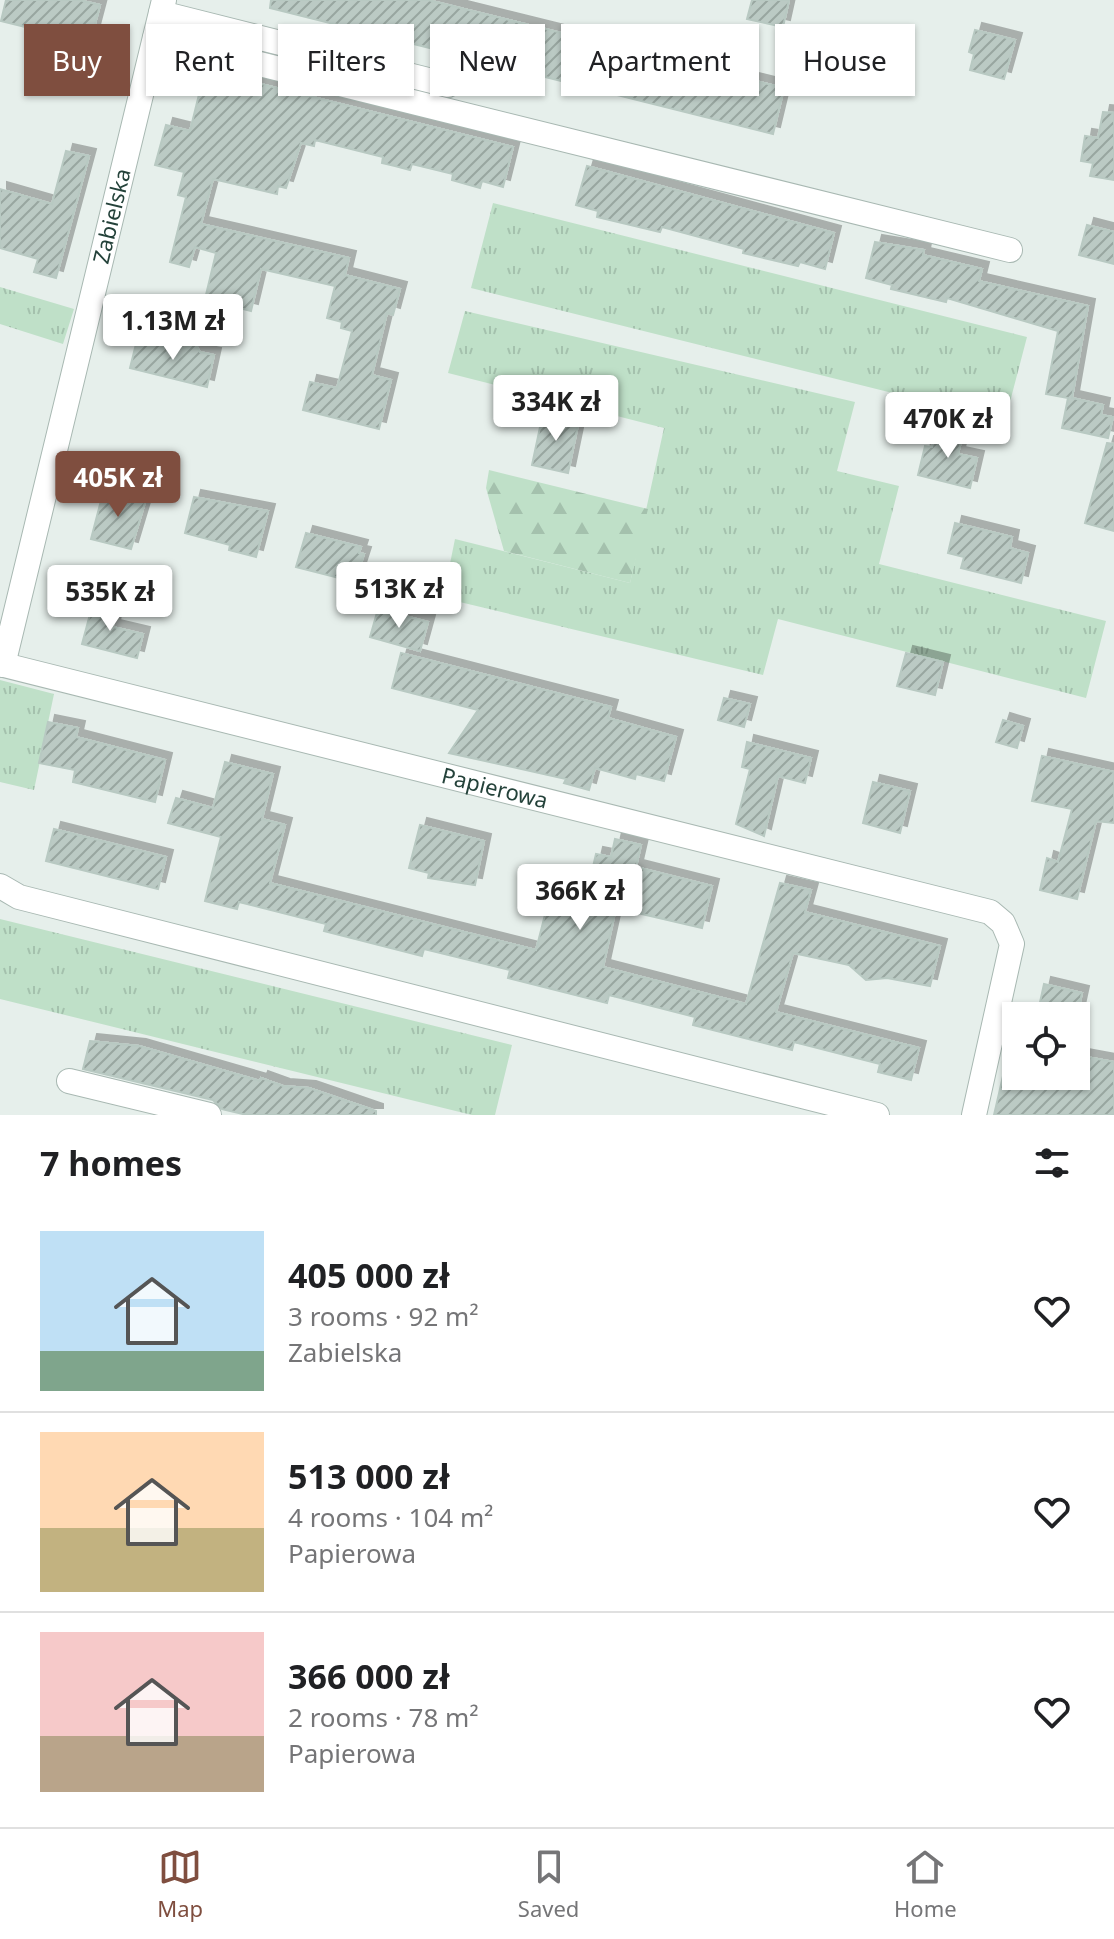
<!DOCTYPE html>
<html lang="en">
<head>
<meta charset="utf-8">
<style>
  body { margin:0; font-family:"Noto Sans",sans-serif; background:#f6f6f6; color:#202124; height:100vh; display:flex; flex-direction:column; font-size:30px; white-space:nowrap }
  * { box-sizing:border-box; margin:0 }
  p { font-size:26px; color:#757577 }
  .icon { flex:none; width:44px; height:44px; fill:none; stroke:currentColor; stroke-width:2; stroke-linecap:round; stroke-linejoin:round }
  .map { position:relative; height:1115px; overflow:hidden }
  .side { display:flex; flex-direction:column; background:#fff; flex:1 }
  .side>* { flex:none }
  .hud { position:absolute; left:24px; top:24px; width:1066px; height:72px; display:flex; gap:16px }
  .fabs { position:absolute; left:1002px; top:1002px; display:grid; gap:16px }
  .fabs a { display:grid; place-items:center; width:88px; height:88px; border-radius:0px; background:#fff; box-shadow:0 2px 6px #0004; font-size:40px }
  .price { position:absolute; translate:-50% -68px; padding:0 18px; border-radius:8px; background:#fff; color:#222; font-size:26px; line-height:52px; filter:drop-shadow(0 2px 4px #0008) }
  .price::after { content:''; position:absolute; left:50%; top:48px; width:24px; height:18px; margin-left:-12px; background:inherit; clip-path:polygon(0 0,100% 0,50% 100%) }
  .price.current { background:#7f4e3f; color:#fff }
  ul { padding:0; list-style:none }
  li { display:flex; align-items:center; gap:24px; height:200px; padding:0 40px }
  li+li { border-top:2px solid #e0e0e0 }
  li span { display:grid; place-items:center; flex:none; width:224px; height:160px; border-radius:0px; color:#555 }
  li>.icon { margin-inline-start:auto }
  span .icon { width:96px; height:96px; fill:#fffc; stroke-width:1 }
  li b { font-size:34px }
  h2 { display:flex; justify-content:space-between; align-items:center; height:96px; padding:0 40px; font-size:34px }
  .tag { padding:0 28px; border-radius:0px; background:#fff; box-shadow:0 2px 6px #0004; font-size:28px; line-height:72px }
  .tag.current { background:#7f4e3f; color:#fff }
  .tabs { display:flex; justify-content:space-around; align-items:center; height:112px; border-top:2px solid #e0e0e0; background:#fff; font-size:22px; color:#757577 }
  .tabs a { display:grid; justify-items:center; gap:4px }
  .tabs .current { color:#7f4e3f }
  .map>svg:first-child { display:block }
  .grass { fill:url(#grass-tufts) }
  .forest { fill:url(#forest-firs) }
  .building { fill:url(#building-hatch); stroke:#b8c9c2; stroke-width:2; filter:url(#shadow) }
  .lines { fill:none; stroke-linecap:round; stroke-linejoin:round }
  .minor-casing { stroke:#a8b8b2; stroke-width:26 }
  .minor { stroke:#fff; stroke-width:24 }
  .labels { text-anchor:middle; stroke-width:6; stroke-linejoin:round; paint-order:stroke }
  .street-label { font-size:22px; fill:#24423a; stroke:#f7fbf9 }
</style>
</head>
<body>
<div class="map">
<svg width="1114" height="1115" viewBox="0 0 1114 1115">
  <defs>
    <pattern id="grass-tufts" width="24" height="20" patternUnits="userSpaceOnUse" patternTransform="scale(2)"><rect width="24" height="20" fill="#bfe0c8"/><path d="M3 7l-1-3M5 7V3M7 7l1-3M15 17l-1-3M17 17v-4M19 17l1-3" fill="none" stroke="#a4c1ad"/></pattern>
    <pattern id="forest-firs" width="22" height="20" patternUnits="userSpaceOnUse" patternTransform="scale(2)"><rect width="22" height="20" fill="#bfe0c8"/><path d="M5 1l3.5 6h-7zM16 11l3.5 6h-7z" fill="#a4c1ad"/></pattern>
    <pattern id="building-hatch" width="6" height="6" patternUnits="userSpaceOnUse" patternTransform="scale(2)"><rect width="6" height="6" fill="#bbcac4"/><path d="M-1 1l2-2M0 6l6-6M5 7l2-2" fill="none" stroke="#98a6a0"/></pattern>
    <filter id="shadow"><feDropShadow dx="7" dy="-7" stdDeviation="0" flood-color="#0004"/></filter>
  </defs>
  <rect width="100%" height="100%" fill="#e6efeb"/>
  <!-- grass -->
  <path class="grass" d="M493,203L1027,337L1005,421L471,288Z
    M0,287L74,309L63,344L0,324Z
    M465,311L855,402L837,471L899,486L879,564L1106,621L1086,698L778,619L763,675L443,598L455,539L630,583L664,428L448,373Z
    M0,680L54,694L34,790L0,782Z
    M0,919L512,1045L495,1115H472L0,999Z"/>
  <!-- forest -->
  <path class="forest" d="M489,470L648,509L630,583L504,551L486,488Z"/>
  <!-- building -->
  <path class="building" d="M6,0H79L100,5L90,43L1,21Z
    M271,0H428L784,88L773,134L270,8Z
    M752,0H789L783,27L747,19Z
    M975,30L1015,40L1004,79L970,70L974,54L969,52Z
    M205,70L513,147L503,187L482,181L480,188L452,180L453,174L412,164L410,170L395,166L382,163L383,157L315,140L314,146L301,143L286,188L278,186L277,194L213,179L201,224L349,258L345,275L400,289L393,315L387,313L372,375L391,380L379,429L303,410L310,382L337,388L352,331L341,328L342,322L327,318L335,286L261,269L251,311L205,299L216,253L195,247L189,267L170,262L186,197L178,195L184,172L155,165L166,125L190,131Z
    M1103,112L1114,113V180L1090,176L1093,163L1081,161L1085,136L1098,138Z
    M66,151L89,156L56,278L34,272L38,259L0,248V189L52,204Z
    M587,166L834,233L825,269L800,262L798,266L743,253L744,249L662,227L660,232L597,217L598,211L576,205Z
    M1087,225L1114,232V264L1079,255Z
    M875,242L924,250L923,255L982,269L979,281L1088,306L1072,398L1103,405L1101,415L1113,417L1108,438L1062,428L1068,398L1046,394L1058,331L947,298L946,302L891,289L892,285L866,278Z
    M137,340L184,348L194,342L200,352L214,355L207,387L130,368Z
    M543,413L579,420L568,473L532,465Z
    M937,428L963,434L958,454L977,458L970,488L918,475L925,446L932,447Z
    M1107,443L1114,444V531L1085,523Z
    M104,489L146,499L131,549L91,539Z
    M194,497L268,511L256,557L229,550L230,545L185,533Z
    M955,523L1012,537L1010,548L1028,553L1021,583L961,568L964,557L948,553Z
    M306,533L361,547L359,553L364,554L355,582L296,567Z
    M93,603L117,609L113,627L143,634L137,658L82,644Z
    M378,609L428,622L420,651L370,637Z
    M401,653L611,707L608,718L676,737L664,781L636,774L635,779L595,768L589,790L564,783L566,779L449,753L478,710L392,688Z
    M906,653L943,662L935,695L897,686Z
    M724,698L750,704L744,727L718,720Z
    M1003,720L1023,726L1017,748L996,742Z
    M48,722L78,728L76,737L165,760L155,802L73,782L75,770L39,763Z
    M747,742L811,758L805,783L778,776L764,836L736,824L750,769L742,767Z
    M1042,756L1114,772V823L1096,821L1077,899L1040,890L1047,858L1058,862L1072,809L1032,801Z
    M225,762L273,774L262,819L285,825L270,883L536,950L550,895L574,901L589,884L596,854L611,857L615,839L641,845L636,867L712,886L702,928L616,908L603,967L746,1004L780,883L811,890L805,912L940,946L930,986L887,978L866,980L849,965L793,953L776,1012L919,1048L911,1080L878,1072L880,1064L794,1042L792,1050L693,1025L695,1017L609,995L607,1003L508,978L510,970L424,949L422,956L324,931L326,924L239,902L237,909L205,901L221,837L168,823L176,798L213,808Z
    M873,782L910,791L900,833L863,823Z
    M420,825L484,841L475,885L428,878L429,873L409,868Z
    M54,829L166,857L158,889L46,861Z
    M1044,984L1082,993L1077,1016H1037Z
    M90,1041L139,1046L260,1081L261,1078L283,1086L309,1088L376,1111V1115H247L222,1109L213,1100L83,1069Z
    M1076,1055L1114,1062V1115H994L1003,1076H1049L1076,1083Z"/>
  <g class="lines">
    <defs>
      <g id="minor">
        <path d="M161,13L448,85"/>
        <path d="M155,38L1010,250"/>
        <path id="s1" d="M0,664L990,912L1003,923L1012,944L974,1115"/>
        <path id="s2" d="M3,665L164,0"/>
        <path d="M0,886L19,897L877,1115"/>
        <path d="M69,1081L209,1115"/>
      </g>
    </defs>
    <!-- minor casing -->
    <use href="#minor" class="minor-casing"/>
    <!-- minor -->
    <use href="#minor" class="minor"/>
  </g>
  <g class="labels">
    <!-- street labels -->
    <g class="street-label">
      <text dy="8" stroke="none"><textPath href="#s2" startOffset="462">Zabielska</textPath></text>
      <text dy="8" stroke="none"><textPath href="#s1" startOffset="510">Papierowa</textPath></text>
    </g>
  </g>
</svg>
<div class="fabs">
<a><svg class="icon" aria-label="locate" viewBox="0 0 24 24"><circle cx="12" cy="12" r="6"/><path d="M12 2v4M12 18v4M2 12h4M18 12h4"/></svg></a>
</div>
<b class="price" style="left:173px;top:362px">1.13M zł</b>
<b class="price" style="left:556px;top:443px">334K zł</b>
<b class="price" style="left:948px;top:460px">470K zł</b>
<b class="price current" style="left:118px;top:519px">405K zł</b>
<b class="price" style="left:399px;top:630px">513K zł</b>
<b class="price" style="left:110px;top:633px">535K zł</b>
<b class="price" style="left:580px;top:932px">366K zł</b>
<div class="hud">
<a class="tag current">Buy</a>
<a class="tag">Rent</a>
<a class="tag">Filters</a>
<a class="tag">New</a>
<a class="tag">Apartment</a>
<a class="tag">House</a>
</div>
</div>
<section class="side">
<h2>7 homes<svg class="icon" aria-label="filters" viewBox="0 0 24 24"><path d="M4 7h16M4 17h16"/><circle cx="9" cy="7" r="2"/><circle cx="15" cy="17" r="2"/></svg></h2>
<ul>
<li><span style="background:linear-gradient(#bfe0f5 75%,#7fa58c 0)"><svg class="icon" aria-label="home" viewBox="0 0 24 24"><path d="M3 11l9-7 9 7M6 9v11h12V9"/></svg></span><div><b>405 000 zł</b><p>3 rooms · 92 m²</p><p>Zabielska</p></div><svg class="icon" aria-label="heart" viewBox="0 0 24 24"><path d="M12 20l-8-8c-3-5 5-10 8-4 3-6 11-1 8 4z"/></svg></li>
<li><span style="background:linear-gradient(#ffd9b3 60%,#c2b280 0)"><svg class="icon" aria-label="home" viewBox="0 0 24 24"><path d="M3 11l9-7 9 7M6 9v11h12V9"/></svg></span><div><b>513 000 zł</b><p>4 rooms · 104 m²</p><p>Papierowa</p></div><svg class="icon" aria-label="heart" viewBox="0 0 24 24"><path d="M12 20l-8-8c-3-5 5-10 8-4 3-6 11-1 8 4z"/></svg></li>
<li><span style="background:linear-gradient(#f6c9c9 65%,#b9a48a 0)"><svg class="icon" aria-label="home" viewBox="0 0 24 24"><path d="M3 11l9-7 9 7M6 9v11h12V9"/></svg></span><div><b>366 000 zł</b><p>2 rooms · 78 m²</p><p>Papierowa</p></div><svg class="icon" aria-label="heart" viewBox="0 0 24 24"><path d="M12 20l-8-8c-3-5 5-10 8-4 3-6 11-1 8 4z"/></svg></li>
</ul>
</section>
<nav class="tabs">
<a class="current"><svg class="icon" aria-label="map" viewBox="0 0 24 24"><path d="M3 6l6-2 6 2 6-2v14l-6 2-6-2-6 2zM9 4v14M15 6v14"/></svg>Map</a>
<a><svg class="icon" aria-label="saved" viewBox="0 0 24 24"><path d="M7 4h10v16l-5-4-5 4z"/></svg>Saved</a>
<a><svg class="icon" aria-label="home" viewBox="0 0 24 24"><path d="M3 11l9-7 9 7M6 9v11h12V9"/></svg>Home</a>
</nav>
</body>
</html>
